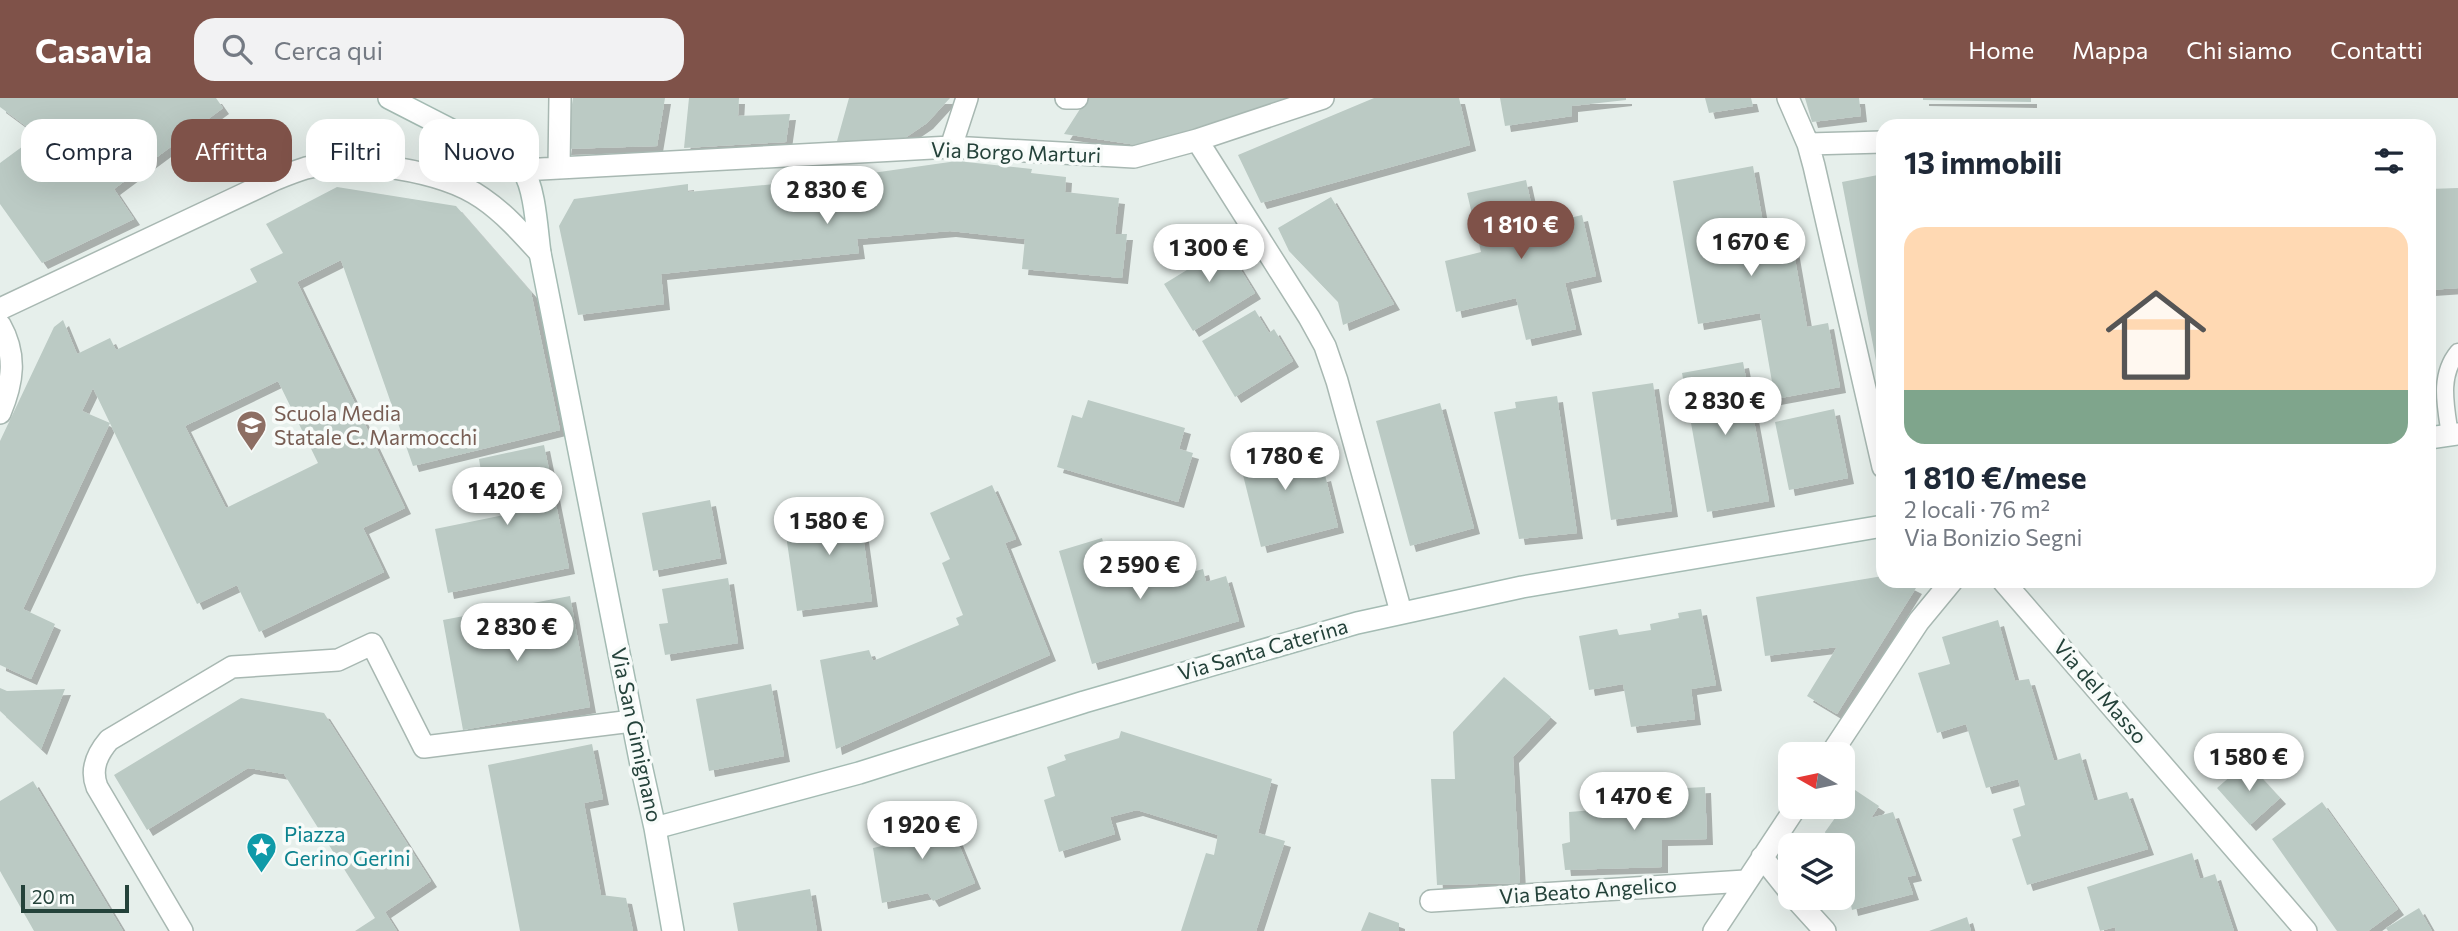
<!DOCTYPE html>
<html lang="it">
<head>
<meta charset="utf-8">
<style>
  body { margin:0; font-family:Commissioner,sans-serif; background:#f2f2f3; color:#1f2937; height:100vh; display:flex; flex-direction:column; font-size:26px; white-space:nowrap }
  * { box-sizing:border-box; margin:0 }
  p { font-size:23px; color:#747a83 }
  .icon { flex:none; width:38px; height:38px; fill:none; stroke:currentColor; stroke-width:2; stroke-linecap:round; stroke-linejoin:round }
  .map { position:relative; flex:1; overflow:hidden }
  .panel { position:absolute; left:1876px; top:21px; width:560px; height:469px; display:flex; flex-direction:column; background:#fff; border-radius:21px; box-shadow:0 7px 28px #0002 }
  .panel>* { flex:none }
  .guide { position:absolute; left:21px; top:21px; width:665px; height:63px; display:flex; gap:14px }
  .needle { width:46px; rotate:279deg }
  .tools { position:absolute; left:1778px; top:644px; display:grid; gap:14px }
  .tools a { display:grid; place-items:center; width:77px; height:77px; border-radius:14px; background:#fff; box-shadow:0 7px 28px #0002; font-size:35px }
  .scale { position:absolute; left:21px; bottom:18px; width:108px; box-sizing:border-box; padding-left:7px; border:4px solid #24423a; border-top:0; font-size:19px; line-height:24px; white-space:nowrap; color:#24423a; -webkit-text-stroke:5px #f7fbf9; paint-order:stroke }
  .price { position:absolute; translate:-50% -60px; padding:0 16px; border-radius:24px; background:#fff; color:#222; font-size:23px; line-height:46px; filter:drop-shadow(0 2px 4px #0008) }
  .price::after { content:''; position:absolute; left:50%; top:42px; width:21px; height:16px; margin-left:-10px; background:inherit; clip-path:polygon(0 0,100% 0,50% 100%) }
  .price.on { background:#7f5249; color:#fff }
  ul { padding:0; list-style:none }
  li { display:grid; align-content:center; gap:14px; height:371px; padding:0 28px }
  li span { display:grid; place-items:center; height:217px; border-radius:21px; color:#555 }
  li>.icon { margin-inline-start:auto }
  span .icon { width:126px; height:126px; fill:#fffc; stroke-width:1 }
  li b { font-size:30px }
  h2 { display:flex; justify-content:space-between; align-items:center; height:84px; padding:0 28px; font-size:30px }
  .chip { padding:0 24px; border-radius:21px; background:#fff; box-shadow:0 7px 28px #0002; font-size:24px; line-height:63px }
  .chip.on { background:#7f5249; color:#fff }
  header { display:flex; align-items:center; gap:42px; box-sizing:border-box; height:98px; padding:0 35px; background:#7f5249; color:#fff }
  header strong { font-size:33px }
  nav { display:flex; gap:38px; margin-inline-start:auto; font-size:24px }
  .search { width:490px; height:63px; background:#f2f2f3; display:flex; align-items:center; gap:18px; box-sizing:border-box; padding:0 24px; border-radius:21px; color:#747a83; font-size:26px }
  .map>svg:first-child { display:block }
  .building { fill:#bbcac4; fill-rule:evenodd; filter:url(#shadow) }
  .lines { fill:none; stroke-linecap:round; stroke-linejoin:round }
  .lane-casing { stroke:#a8b8b2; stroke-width:19 }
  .street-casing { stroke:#a8b8b2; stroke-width:24 }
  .secondary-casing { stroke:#a4bbb3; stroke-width:24 }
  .lane { stroke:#fff; stroke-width:16 }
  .street { stroke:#fff; stroke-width:21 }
  .secondary { stroke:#fff; stroke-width:21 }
  .labels { text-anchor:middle; stroke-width:7; stroke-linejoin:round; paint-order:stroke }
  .street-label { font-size:21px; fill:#24423a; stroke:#f7fbf9 }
  .education-label { font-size:21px; fill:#785e54; stroke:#f7fbf9; text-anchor:start }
  .culture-label { font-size:21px; fill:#0d838f; stroke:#f7fbf9; text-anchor:start }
</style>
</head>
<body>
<header>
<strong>Casavia</strong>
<div class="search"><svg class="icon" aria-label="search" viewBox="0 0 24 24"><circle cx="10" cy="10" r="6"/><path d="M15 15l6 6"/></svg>Cerca qui</div>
<nav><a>Home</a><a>Mappa</a><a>Chi siamo</a><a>Contatti</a></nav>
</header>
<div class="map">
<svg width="2458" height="833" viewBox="0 0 2458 833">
  <defs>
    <filter id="shadow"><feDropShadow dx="6" dy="6" stdDeviation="0" flood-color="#0004"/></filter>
  </defs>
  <rect width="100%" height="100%" fill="#e6efeb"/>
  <!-- building -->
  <path class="building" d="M0,0H216L223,10L114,91L134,121L42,165L0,106V65L38,37L0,9Z
    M573,0H665L657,48L565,51Z
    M689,0H739L738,18L790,16L786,44L684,50Z
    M849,0H950L927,25L902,42L837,43Z
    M1087,0H1291L1219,27L1143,48L1064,36Z
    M1374,0H1459L1470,47L1261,105L1238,57Z
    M1500,0H1626V2L1572,8V18L1505,28Z
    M1705,0H1751L1753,8L1709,15Z
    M1805,0H1859L1861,18L1812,24Z
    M1923,0H2031V4L1923,2Z
    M957,63L1032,71L1031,75L1066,79L1065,94L1119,100L1115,136H1127L1122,180L1022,171L1025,141L950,133L857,141L859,155L661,176L664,206L578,217L559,128L574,101L688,86V94L765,87L851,78Z
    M1753,68L1766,142L1791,138L1807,229L1828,225L1840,289L1775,301L1760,215L1698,226L1673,83Z
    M1883,76V294H1882L1842,84Z
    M1526,82L1536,128L1582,117L1596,178L1565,185L1576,231L1526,242L1516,200L1456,214L1445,163L1481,154L1467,95Z
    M337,89L456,108L531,194L560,332L413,368L341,162L297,184L405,410L363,430L384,474L259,534L237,487L197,506L93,290L82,313L110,325L23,511L55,526L31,581L0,567V343L54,229L63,222L77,256L110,240L116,252L257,184L250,171L283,155L266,126ZM278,283L318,365L226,410L185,328Z
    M2458,90V190L2429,192V91Z
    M1331,99L1394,206L1343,227L1338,204L1289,153L1278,130Z
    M1218,135L1255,195L1193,233L1164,186L1200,164L1192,151Z
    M1255,212L1269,235L1274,231L1293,263L1235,299L1202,243Z
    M1743,264L1769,403L1707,414L1682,275Z
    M1653,285L1672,413L1611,422L1592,294Z
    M1557,298L1577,435L1519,441L1494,314L1516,310L1515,304Z
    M1088,302L1185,330L1179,351L1193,355L1178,404L1057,369L1072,317L1082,320Z
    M1440,305L1474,430L1410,448L1376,323Z
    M1834,311L1848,380L1789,392L1775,324Z
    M1281,337L1285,354L1310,348L1318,379L1325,377L1338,429L1261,449L1236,349Z
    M544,347L569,470L448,495L435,431L519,414L515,397L486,403L479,361Z
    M992,387L1016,441L1005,445L1050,557L836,651L820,562L869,552L873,563L959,527L956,520L963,517L942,465L950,461L930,415Z
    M710,402L721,460L653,473L642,415Z
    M858,402L872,503L797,513L786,437L796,436L792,411Z
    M1102,440L1105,451L1124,445L1133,478L1178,465L1182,477L1203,471L1206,484L1226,478L1239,523L1092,566L1059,453Z
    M1883,478V483H1902L1916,490L1837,616L1807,598L1837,549L1765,558L1756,499Z
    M728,480L738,545L665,557L659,526L668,525L662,491Z
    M570,498L590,609L463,632L443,522Z
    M1701,511L1716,587L1691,591L1695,621L1631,629L1623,586L1589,592L1579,538L1617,531L1619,537L1651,532L1650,526L1679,520L1678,515Z
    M1998,522L2015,583L2029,581L2054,663L2080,655L2094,703L2127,694L2148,751L2027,787L2012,741L2021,738L2013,711L2025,707L2018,681L1986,690L1966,626L1937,635L1918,575L1950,566L1942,539Z
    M1504,579L1551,619L1513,659L1520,785L1437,787L1431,681H1455L1453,634Z
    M771,586L784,658L709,673L696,601Z
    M0,590L7,593L65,591L41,651L0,613Z
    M241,600L324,615L431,783L385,814L397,833H355L375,820L284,676L248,670L147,732L114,677Z
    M1121,633L1272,681L1258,735L1285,743L1256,833H1181L1206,755L1214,757L1218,737L1137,712L1110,719L1115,736L1059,754L1044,702L1055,698L1047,669L1066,662L1064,657L1119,640Z
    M592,646L603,701L584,705L601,797L626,800L633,833H520L488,667Z
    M2247,664L2280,700L2250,727L2217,690Z
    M33,683L123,833H34L0,773V703Z
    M1705,689L1707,741L1662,742V769L1565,772L1562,746L1570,744L1569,714L1667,706V691Z
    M1855,692L1879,708L1871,720L1893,714L1916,777L1907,779L1913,796L1852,812L1843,769V747H1829L1825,734Z
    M2322,704L2398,811L2368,833H2337L2272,741Z
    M945,713L975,785L933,803L928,795L882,805L873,750L882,748L878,740Z
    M2192,755L2200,781L2215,776L2234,833H2116L2115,829L2100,833L2087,789Z
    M810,791L817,833H738L733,805Z
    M2419,810L2432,833H2388L2386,830Z
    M1369,814L1399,825V833H1361Z
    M1967,819L1971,833H1929Z"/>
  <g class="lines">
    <defs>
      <path id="lane" d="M2450,337C2446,309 2438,278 2458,254"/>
      <path id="street" d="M1066,0H1077
        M1788,0L1808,46L1814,68L1883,369
        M1197,42L1309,219L1325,248L1337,283L1401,514
        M1808,46L1883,44
        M951,49L967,0
        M559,70L560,0
        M522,72L951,49L1134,59L1197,42L1323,0
        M0,211L276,81C286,77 296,73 306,70C353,59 442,72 482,100C504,115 522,135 540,155
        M0,227C17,257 13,284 0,315
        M2003,483L2306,833
        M1831,656L1919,523L1952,483
        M1762,759L1790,794
        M1795,800L1825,833
        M1431,803L1745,783
        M182,833L97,689C90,671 97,656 109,642L232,569L338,562L372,546L424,649L632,623
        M1714,833L1796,709"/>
      <path id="secondary" d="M389,0L510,62C514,65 520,69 523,73C535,89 537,134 540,155L641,667L655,730L673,833
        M2429,340L2458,336
        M655,730L859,675L1084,604L1357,525L1522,489L1883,428"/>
    </defs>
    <!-- lane casing -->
    <use href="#lane" class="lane-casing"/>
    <!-- street casing -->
    <use href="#street" class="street-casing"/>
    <!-- secondary casing -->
    <use href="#secondary" class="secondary-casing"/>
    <!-- lane -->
    <use href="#lane" class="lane"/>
    <!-- street -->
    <use href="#street" class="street"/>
    <!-- secondary -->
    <use href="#secondary" class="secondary"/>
  </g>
  <!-- icons -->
  <defs>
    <symbol id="school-pin" viewBox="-11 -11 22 30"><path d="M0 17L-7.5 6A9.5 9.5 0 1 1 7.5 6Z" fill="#8d6e63" stroke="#f7fbf9"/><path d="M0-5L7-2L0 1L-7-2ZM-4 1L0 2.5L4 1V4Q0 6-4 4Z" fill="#fff"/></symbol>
    <symbol id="sight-pin" viewBox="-11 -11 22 30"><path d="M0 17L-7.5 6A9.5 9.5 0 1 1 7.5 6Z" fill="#0f9aa8" stroke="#f7fbf9"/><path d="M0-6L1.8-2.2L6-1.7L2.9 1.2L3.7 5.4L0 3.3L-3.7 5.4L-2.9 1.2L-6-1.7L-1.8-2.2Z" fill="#fff"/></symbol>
  </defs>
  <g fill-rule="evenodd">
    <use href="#school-pin" x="234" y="310" width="35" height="47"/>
    <use href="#sight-pin" x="244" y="732" width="35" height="47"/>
  </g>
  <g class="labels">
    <!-- street labels -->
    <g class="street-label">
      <text transform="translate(1016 55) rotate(2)" y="7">Via Borgo Marturi</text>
      <text transform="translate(1263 552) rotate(-16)" y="7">Via Santa Caterina</text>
      <text transform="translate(2100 594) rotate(49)" y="7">Via del Masso</text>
      <text transform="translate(636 637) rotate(78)" y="7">Via San Gimignano</text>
      <text transform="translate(1588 793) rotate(-4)" y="7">Via Beato Angelico</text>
    </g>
    <!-- education labels -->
    <g class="education-label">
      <text x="274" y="323">Scuola Media<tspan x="274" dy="24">Statale C. Marmocchi</tspan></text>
    </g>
    <!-- culture labels -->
    <g class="culture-label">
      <text x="284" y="744">Piazza<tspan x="284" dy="24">Gerino Gerini</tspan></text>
    </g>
  </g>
</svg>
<div class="tools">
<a><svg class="needle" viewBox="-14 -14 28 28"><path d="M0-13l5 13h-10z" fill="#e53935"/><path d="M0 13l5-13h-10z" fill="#747a83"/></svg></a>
<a><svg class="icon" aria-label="layers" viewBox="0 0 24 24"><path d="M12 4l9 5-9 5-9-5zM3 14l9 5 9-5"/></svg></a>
</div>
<div class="scale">20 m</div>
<b class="price" style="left:827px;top:128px">2 830 €</b>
<b class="price on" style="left:1521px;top:163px">1 810 €</b>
<b class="price" style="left:1751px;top:180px">1 670 €</b>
<b class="price" style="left:1209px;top:186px">1 300 €</b>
<b class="price" style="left:1725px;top:339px">2 830 €</b>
<b class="price" style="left:1285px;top:394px">1 780 €</b>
<b class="price" style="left:507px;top:429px">1 420 €</b>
<b class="price" style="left:829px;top:459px">1 580 €</b>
<b class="price" style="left:1140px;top:503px">2 590 €</b>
<b class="price" style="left:517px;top:565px">2 830 €</b>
<b class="price" style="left:2249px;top:695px">1 580 €</b>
<b class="price" style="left:1634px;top:734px">1 470 €</b>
<b class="price" style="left:922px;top:763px">1 920 €</b>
<div class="guide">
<a class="chip">Compra</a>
<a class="chip on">Affitta</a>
<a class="chip">Filtri</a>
<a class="chip">Nuovo</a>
</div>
<section class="panel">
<h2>13 immobili<svg class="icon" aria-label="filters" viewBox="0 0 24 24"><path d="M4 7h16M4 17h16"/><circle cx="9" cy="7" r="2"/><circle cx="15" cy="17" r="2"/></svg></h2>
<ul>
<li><span style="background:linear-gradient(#ffd9b3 75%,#7fa58c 0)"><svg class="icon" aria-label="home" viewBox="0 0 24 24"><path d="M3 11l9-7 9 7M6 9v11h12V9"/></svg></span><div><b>1 810 €/mese</b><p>2 locali · 76 m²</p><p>Via Bonizio Segni</p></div></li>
</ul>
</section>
</div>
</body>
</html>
